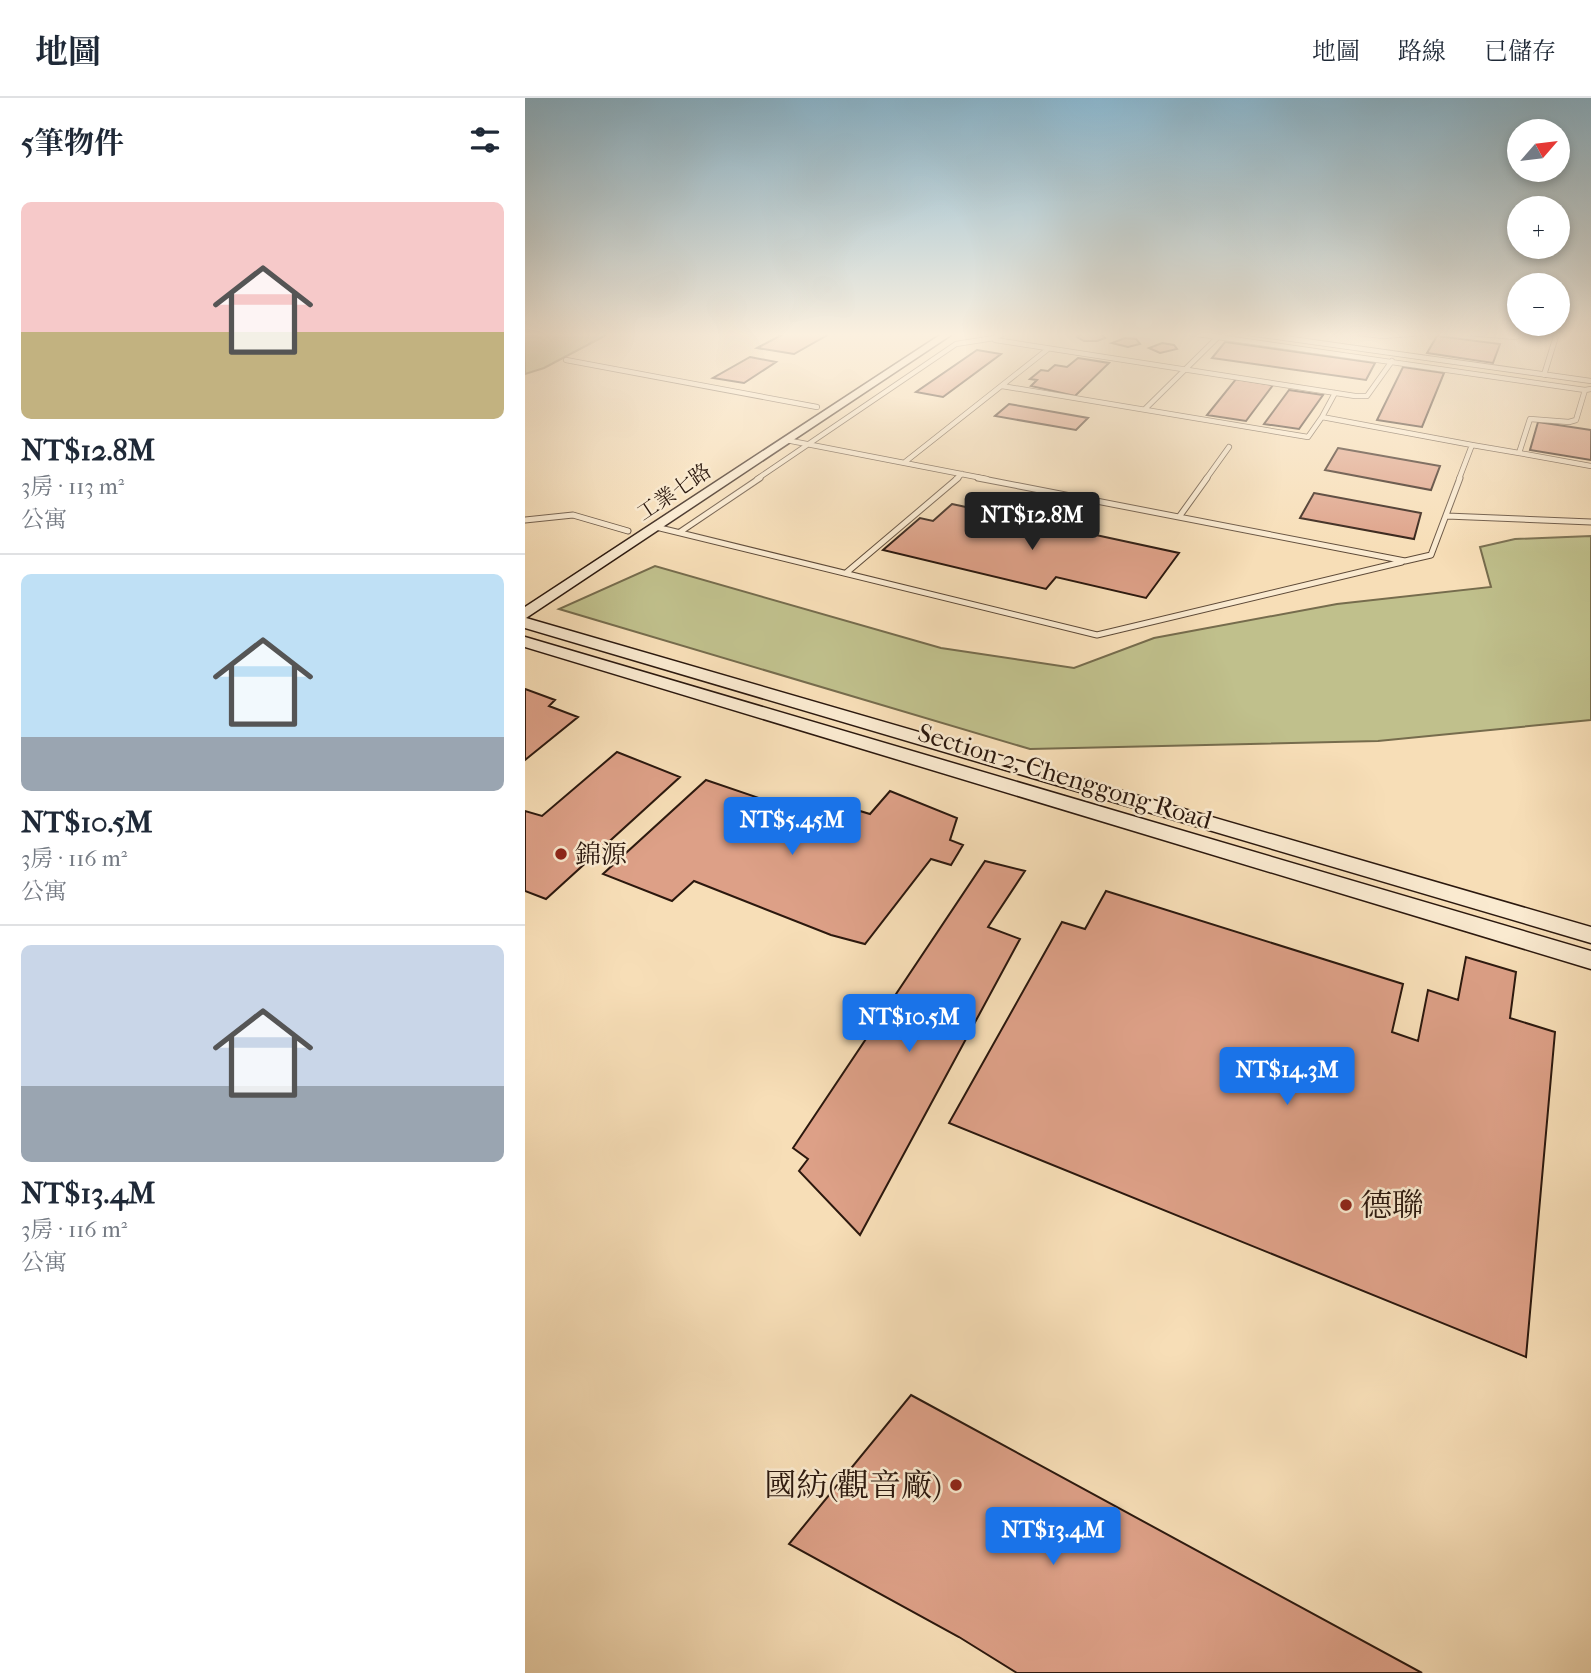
<!DOCTYPE html>
<html lang="zh-TW">
<head>
<meta charset="utf-8">
<style>
  body { margin:0; font-family:"IM FELL French Canon","Noto Serif TC",serif; background:#f6f6f7; color:#1f2937; height:100vh; display:flex; flex-direction:column; font-size:26px; white-space:nowrap }
  * { box-sizing:border-box; margin:0 }
  p { font-size:23px; color:#747a83 }
  .icon { flex:none; width:38px; height:38px; fill:none; stroke:currentColor; stroke-width:2; stroke-linecap:round; stroke-linejoin:round }
  .map { position:relative; flex:1; overflow:hidden }
  .sheet { display:flex; flex-direction:column; background:#fff; width:525px }
  .sheet>* { flex:none }
  .needle { width:46px; rotate:62deg }
  .buttons { position:absolute; left:982px; top:21px; display:grid; gap:14px }
  .buttons a { display:grid; place-items:center; width:63px; height:63px; border-radius:50%; background:#fff; box-shadow:0 4px 10px #0003; font-size:35px }
  .price { position:absolute; translate:-50% -60px; padding:0 16px; border-radius:7px; background:#1a73e8; color:#fff; font-size:23px; line-height:46px; filter:drop-shadow(0 2px 4px #0008) }
  .price::after { content:''; position:absolute; left:50%; top:42px; width:21px; height:16px; margin-left:-10px; background:inherit; clip-path:polygon(0 0,100% 0,50% 100%) }
  .price.selected { background:#222; color:#fff }
  ul { padding:0; list-style:none }
  li { display:grid; align-content:center; gap:14px; height:371px; padding:0 21px }
  li+li { border-top:2px solid #e0e1e3 }
  li span { display:grid; place-items:center; height:217px; border-radius:10px; color:#555 }
  li>.icon { margin-inline-start:auto }
  span .icon { width:126px; height:126px; fill:#fffc; stroke-width:1 }
  li b { font-size:30px }
  h2 { display:flex; justify-content:space-between; align-items:center; height:84px; padding:0 21px; font-size:30px }
  header { display:flex; align-items:center; gap:42px; box-sizing:border-box; height:98px; padding:0 35px; background:#fff; border-bottom:2px solid #e0e1e3 }
  header strong { font-size:33px }
  nav { display:flex; gap:38px; margin-inline-start:auto; font-size:24px }
  main { display:flex; flex:1; min-height:0 }
  .map>svg:first-child { display:block }
  .green { fill:#c0c08c; stroke:#766c4d; stroke-width:2 }
  .building { fill:#dda087; stroke:#2b180e; stroke-width:2 }
  .lines { fill:none; stroke-linecap:round; stroke-linejoin:round }
  .lane-far1-casing { stroke:#5e4a38; stroke-width:6 }
  .lane-casing { stroke:#5e4a38; stroke-width:7 }
  .secondary-casing { stroke:#2b180e; stroke-width:3 }
  .lane-far1 { stroke:#faead0; stroke-width:4.5 }
  .lane { stroke:#faead0; stroke-width:5 }
  .secondary { fill:#faead0; fill-rule:evenodd }
  .poi-dot { fill:#8f2418; stroke:#faead0; stroke-width:2.5 }
  .labels { text-anchor:middle; stroke-width:5; stroke-linejoin:round; paint-order:stroke }
  .far-street-label { font-size:21px; fill:#2b180e; stroke:#faead0 }
  .street-label { font-size:26px; fill:#2b180e; stroke:#faead0 }
  .poi-label { font-size:26px; fill:#2b180e; stroke:#faead0; text-anchor:start }
  .near-poi-label { font-size:32px; fill:#2b180e; stroke:#faead0; text-anchor:start }
</style>
</head>
<body>
<header>
<strong>地圖</strong>
<nav><a>地圖</a><a>路線</a><a>已儲存</a></nav>
</header>
<main>
<section class="sheet">
<h2>5筆物件<svg class="icon" aria-label="filters" viewBox="0 0 24 24"><path d="M4 7h16M4 17h16"/><circle cx="9" cy="7" r="2"/><circle cx="15" cy="17" r="2"/></svg></h2>
<ul>
<li><span style="background:linear-gradient(#f6c9c9 60%,#c2b280 0)"><svg class="icon" aria-label="home" viewBox="0 0 24 24"><path d="M3 11l9-7 9 7M6 9v11h12V9"/></svg></span><div><b>NT$12.8M</b><p>3房 · 113 m²</p><p>公寓</p></div></li>
<li><span style="background:linear-gradient(#bfe0f5 75%,#9aa5b1 0)"><svg class="icon" aria-label="home" viewBox="0 0 24 24"><path d="M3 11l9-7 9 7M6 9v11h12V9"/></svg></span><div><b>NT$10.5M</b><p>3房 · 116 m²</p><p>公寓</p></div></li>
<li><span style="background:linear-gradient(#c9d6e8 65%,#9aa5b1 0)"><svg class="icon" aria-label="home" viewBox="0 0 24 24"><path d="M3 11l9-7 9 7M6 9v11h12V9"/></svg></span><div><b>NT$13.4M</b><p>3房 · 116 m²</p><p>公寓</p></div></li>
</ul>
</section>
<div class="map">
<svg width="1066" height="1575" viewBox="0 0 1066 1575">
  <rect width="100%" height="100%" fill="#f7deb7"/>
  <filter id="stains"><feTurbulence type="fractalNoise" baseFrequency=".00286" numOctaves="4"/><feColorMatrix values="0 0 0 0 .2 0 0 0 0 .09 0 0 0 0 .02 0 0 0 .5 -.17"/></filter>
  <radialGradient id="worn" r=".72"><stop offset=".6" stop-color="#630" stop-opacity="0"/><stop offset="1" stop-color="#630" stop-opacity=".3"/></radialGradient>
  <!-- green -->
  <path class="green" d="M0,235H85L19,270L0,276Z
    M1066,438V622L853,643L505,651L34,511L130,468L416,550L549,570L629,540L812,506L966,489L955,449L990,441Z"/>
  <!-- building -->
  <path class="building" d="M260,235H306L269,256L232,250Z
    M557,235H574L580,240L572,243H559L552,239Z
    M912,238L975,246L968,265L902,255Z
    M600,240L611,241L615,246L603,249L587,245Z
    M700,244L850,265L841,282L687,260Z
    M637,245L649,247L652,251L635,255L624,250Z
    M452,252L476,256L418,299L391,294Z
    M225,259L251,264L219,285L188,280Z
    M553,260L584,265L550,298L506,288L512,282L505,281L516,272L523,273L530,267L542,269Z
    M878,269L919,275L897,329L852,322Z
    M711,281L748,287L721,323L682,317Z
    M764,292L798,297L774,331L739,326Z
    M484,306L563,320L551,332L470,318Z
    M1013,324L1066,332V362L1005,352Z
    M813,350L915,368L906,392L800,372Z
    M789,395L896,415L889,441L775,420Z
    M427,406L654,455L621,500L531,479L521,491L358,452L395,420L408,423Z
    M0,591L30,602L24,608L53,619L0,662Z
    M92,654L155,679L21,801L0,793V713L17,718Z
    M181,682L325,731L335,713L345,716L365,693L432,720L425,742L438,747L426,767L406,761L340,846L306,837L169,783L147,803L78,776Z
    M460,763L500,773L463,829L495,841L335,1137L274,1073L283,1061L268,1050Z
    M581,793L878,886L867,934L893,943L903,892L933,902L941,859L991,874L985,920L1030,934L1001,1259L424,1025L537,824L560,831Z
    M386,1297L897,1575H492L434,1539L264,1446Z"/>
  <g class="lines">
    <defs>
      <path id="lane-far1" d="M664,235L693,239
        M723,235L1066,283
        M833,235L858,238L898,235
        M943,235L990,239L1001,235
        M470,242L830,298H842L867,263
        M41,262L292,309
        M1019,277L1032,235
        M477,288L783,339L797,319
        M1066,291L1060,292L1051,322L1044,324L1005,321L994,355L1066,368
        M810,295L797,319L947,347L934,381
        M620,311L693,239L1060,292
        M261,342L462,381
        M947,347L994,355
        M380,364L523,251
        M232,381L431,246L469,240L480,235
        M431,381L437,376
        M681,381L704,349"/>
      <path id="lane" d="M453,380L880,463L906,457L935,380
        M922,418L1066,424
        M654,419L682,380
        M0,422L48,417L103,433
        M131,429L572,537L877,464
        M155,434L235,380
        M321,475L433,380"/>
      <path id="secondary" d="M418,235H429L1,520L1066,829V845L0,530V509Z
        M0,539L1066,853V871L0,549Z"/>
    </defs>
    <!-- lane-far1 casing -->
    <use href="#lane-far1" class="lane-far1-casing"/>
    <!-- lane casing -->
    <use href="#lane" class="lane-casing"/>
    <!-- secondary casing -->
    <use href="#secondary" class="secondary-casing"/>
    <!-- lane-far1 -->
    <use href="#lane-far1" class="lane-far1"/>
    <!-- lane -->
    <use href="#lane" class="lane"/>
    <!-- secondary -->
    <use href="#secondary" class="secondary"/>
  </g>
  <!-- sky -->
  <linearGradient id="sky" x2="0" y2="1"><stop stop-color="#8ab7cf"/><stop offset="0.52" stop-color="#fbf0df"/><stop offset="1" stop-color="#fbf0df" stop-opacity="0"/></linearGradient>
  <rect width="1066" height="455" fill="url(#sky)"/>
  <!-- markers -->
  <g class="poi-dot">
    <circle cx="36" cy="756" r="7"/>
    <circle cx="821" cy="1107" r="7"/>
    <circle cx="431" cy="1387" r="7"/>
  </g>
  <g class="labels">
    <!-- far-street labels -->
    <g class="far-street-label">
      <text transform="translate(149 394) rotate(-34)" y="7">工業七路</text>
    </g>
    <!-- street labels -->
    <g class="street-label">
      <text transform="translate(540 678) rotate(17)" y="9">Section 2, Chenggong Road</text>
    </g>
    <!-- poi labels -->
    <g class="poi-label">
      <text x="50" y="765">錦源</text>
    </g>
    <!-- near-poi labels -->
    <g class="near-poi-label">
      <text x="835" y="1118">德聯</text>
      <text x="417" y="1398" text-anchor="end">國紡(觀音廠)</text>
    </g>
  </g>
  <rect width="100%" height="100%" filter="url(#stains)"/>
  <rect width="100%" height="100%" fill="url(#worn)"/>
</svg>
<div class="buttons">
<a><svg class="needle" viewBox="-14 -14 28 28"><path d="M0-13l5 13h-10z" fill="#e53935"/><path d="M0 13l5-13h-10z" fill="#747a83"/></svg></a>
<a>+</a>
<a>−</a>
</div>
<b class="price selected" style="left:507px;top:454px">NT$12.8M</b>
<b class="price" style="left:267px;top:759px">NT$5.45M</b>
<b class="price" style="left:384px;top:956px">NT$10.5M</b>
<b class="price" style="left:762px;top:1009px">NT$14.3M</b>
<b class="price" style="left:528px;top:1469px">NT$13.4M</b>
</div>
</main>
</body>
</html>
